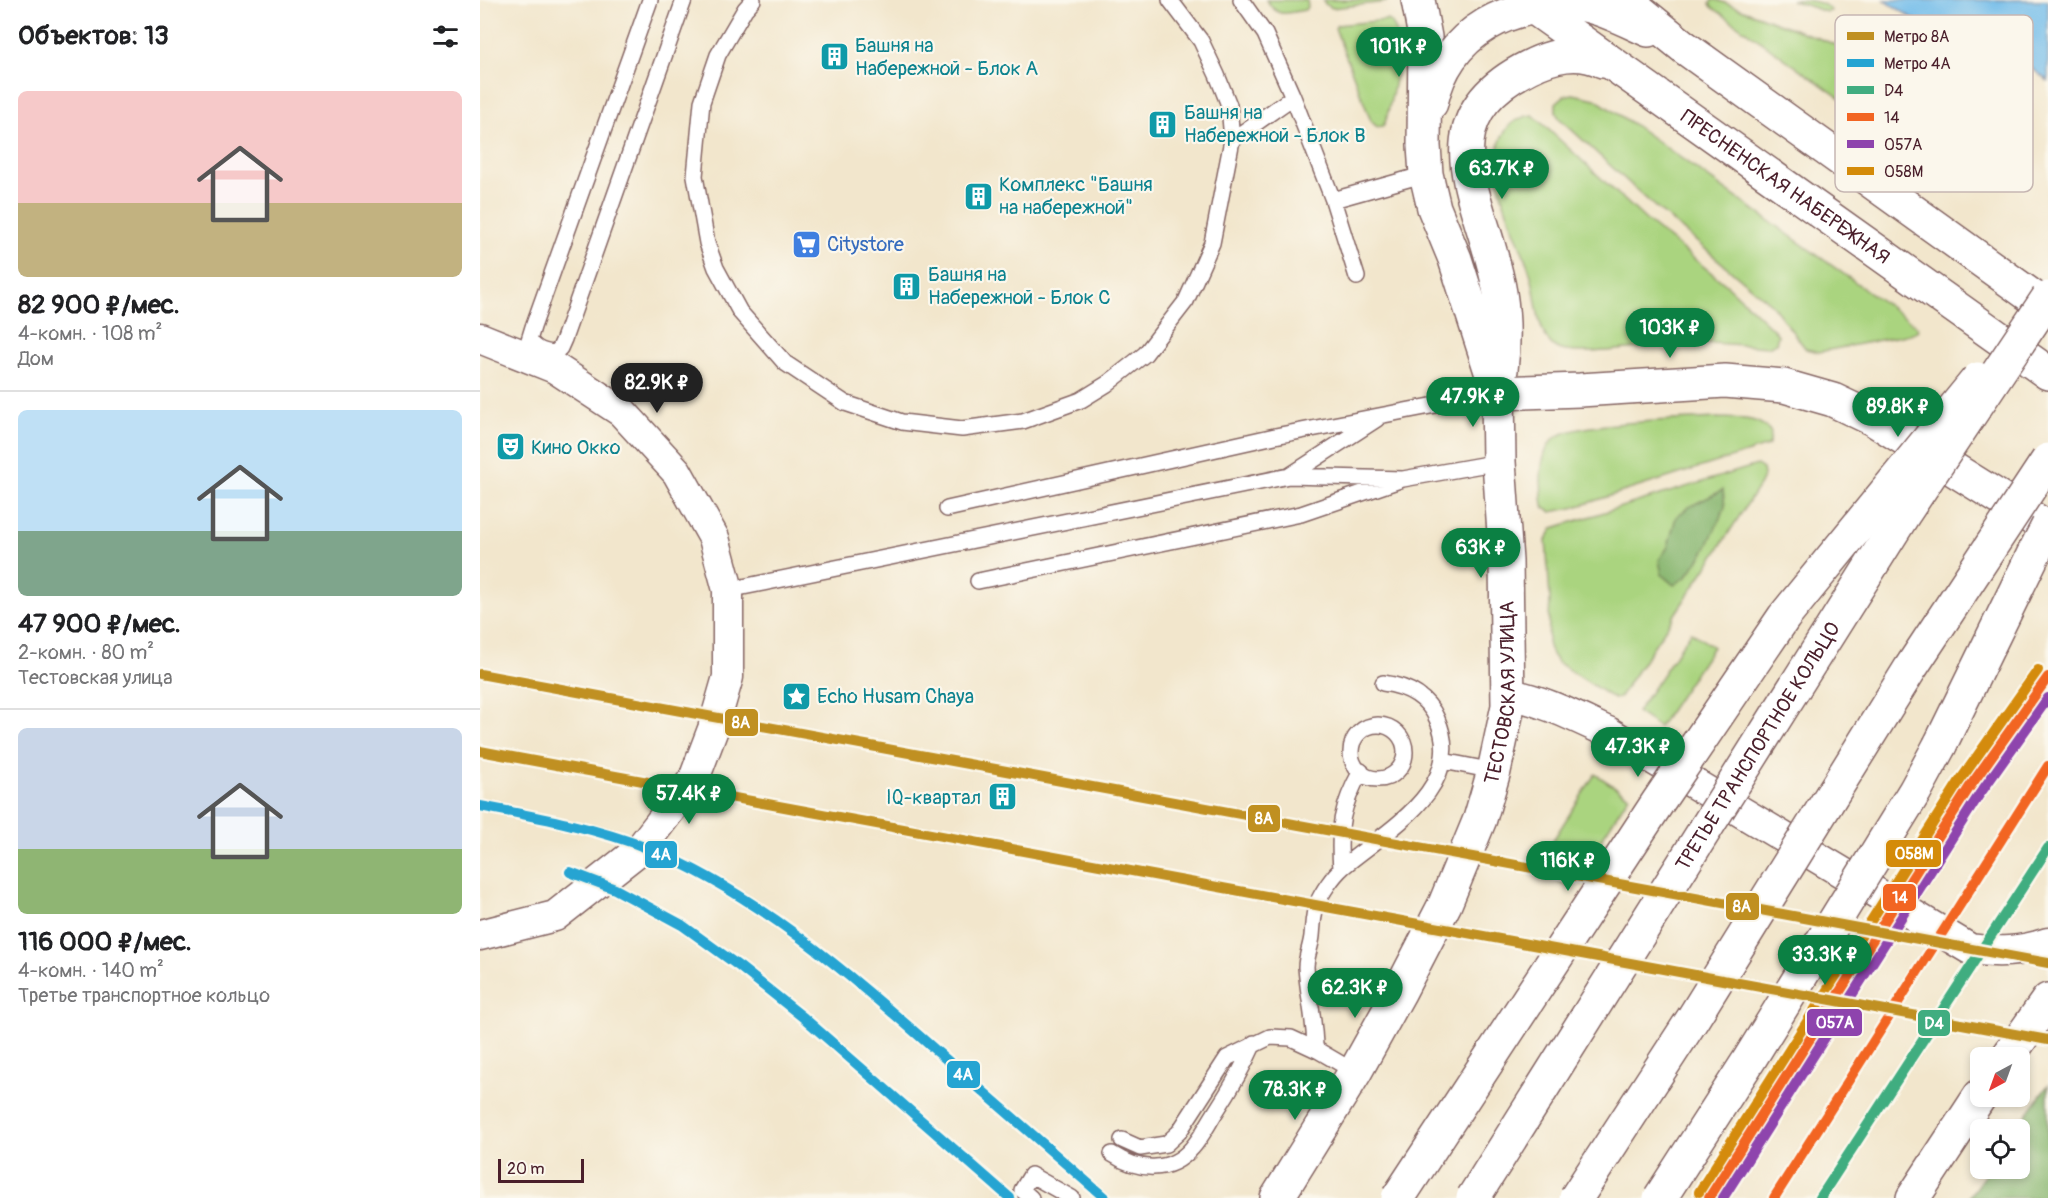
<!DOCTYPE html>
<html lang="ru">
<head>
<meta charset="utf-8">
<style>
  body { margin:0; font-family:Pangolin,sans-serif; background:#f2f2f2; color:#202124; height:100vh; display:flex; flex-direction:column; font-size:22px; white-space:nowrap }
  * { box-sizing:border-box; margin:0 }
  p { font-size:20px; color:#757577 }
  .icon { flex:none; width:33px; height:33px; fill:none; stroke:currentColor; stroke-width:2; stroke-linecap:round; stroke-linejoin:round }
  .map { position:relative; flex:1; overflow:hidden }
  .details { display:flex; flex-direction:column; background:#fff; width:480px }
  .details>* { flex:none }
  .needle { width:39px; rotate:221deg }
  .buttons { position:absolute; left:1490px; top:1047px; display:grid; gap:12px }
  .buttons a { display:grid; place-items:center; width:60px; height:60px; border-radius:9px; background:#fff; box-shadow:0 3px 9px #0003; font-size:30px }
  .scale { position:absolute; left:18px; bottom:15px; width:86px; box-sizing:border-box; padding-left:6px; border:3px solid #4a1f2b; border-top:0; font-size:16px; line-height:21px; white-space:nowrap; color:#4a1f2b; -webkit-text-stroke:4px #fbf7ec; paint-order:stroke }
  .price { position:absolute; translate:-50% -51px; padding:0 14px; border-radius:21px; background:#0b8043; color:#fff; font-size:20px; line-height:39px; filter:drop-shadow(0 2px 3px #0008) }
  .price::after { content:''; position:absolute; left:50%; top:36px; width:18px; height:14px; margin-left:-9px; background:inherit; clip-path:polygon(0 0,100% 0,50% 100%) }
  .price.selected { background:#222; color:#fff }
  ul { padding:0; list-style:none }
  li { display:grid; align-content:center; gap:12px; height:318px; padding:0 18px }
  li+li { border-top:2px solid #e0e0e0 }
  li span { display:grid; place-items:center; height:186px; border-radius:9px; color:#555 }
  li>.icon { margin-inline-start:auto }
  span .icon { width:108px; height:108px; fill:#fffc; stroke-width:1 }
  li b { font-size:26px }
  h2 { display:flex; justify-content:space-between; align-items:center; height:72px; padding:0 18px; font-size:26px }
  main { display:flex; flex:1; min-height:0 }
  .map>svg:first-child { display:block }
  .green { fill:#aad47f; stroke:#7a7a55; stroke-width:1.5 }
  .forest { fill:#87b66e; stroke:#686a4c; stroke-width:1.5 }
  .water { fill:#71bcea; stroke:#5e6e8a; stroke-width:1.5 }
  .lines { fill:none; stroke-linecap:round; stroke-linejoin:round }
  .service-casing { stroke:#856563; stroke-width:18 }
  .minor-casing { stroke:#856563; stroke-width:33 }
  .secondary-casing { stroke:#856563; stroke-width:36 }
  .service { stroke:#fff; stroke-width:15 }
  .minor { stroke:#fff; stroke-width:30 }
  .secondary { stroke:#fff; stroke-width:33 }
  .secondary-bridge-casing { stroke:#856563; stroke-width:36; stroke-linecap:butt }
  .primary-bridge-casing { stroke:#856563; stroke-width:36; stroke-linecap:butt }
  .secondary-bridge { stroke:#fff; stroke-width:33 }
  .primary-bridge { stroke:#fff; stroke-width:33 }
  .rail-1-casing { stroke:#fbf7ec; stroke-width:15 }
  .rail-2-casing { stroke:#fbf7ec; stroke-width:15 }
  .rail-3-casing { stroke:#fbf7ec; stroke-width:15 }
  .rail-4-casing { stroke:#fbf7ec; stroke-width:15 }
  .rail-1 { stroke:#40ad80; stroke-width:10 }
  .rail-2 { stroke:#f26522; stroke-width:10 }
  .rail-3 { stroke:#8e44ad; stroke-width:10 }
  .rail-4 { stroke:#d48b09; stroke-width:10 }
  .metro-1-casing { stroke:#fbf7ec; stroke-width:15 }
  .metro-2-casing { stroke:#fbf7ec; stroke-width:15 }
  .metro-1 { stroke:#c09021; stroke-width:10 }
  .metro-2 { stroke:#25a4d2; stroke-width:10 }
  .labels { text-anchor:middle; stroke-width:4.5; stroke-linejoin:round; paint-order:stroke }
  .culture-label { font-size:20px; fill:#0d838f; stroke:#fbf7ec; text-anchor:start }
  .street-label { font-size:20px; fill:#4a1f2b; stroke:#fbf7ec }
  .shop-label { font-size:20px; fill:#366cbe; stroke:#fbf7ec; text-anchor:start }
  .key { fill:#fbf7ec; stroke:#c6b6b2; stroke-width:1.5 }
  .key-label { font-size:16px; fill:#4a1f2b }
  .line-badge { stroke:#fbf7ec; stroke-width:2 }
  .badge-label { font-size:16px; text-anchor:middle; font-weight:bold; fill:#fff }
</style>
</head>
<body>
<main>
<section class="details">
<h2>Объектов: 13<svg class="icon" aria-label="filters" viewBox="0 0 24 24"><path d="M4 7h16M4 17h16"/><circle cx="9" cy="7" r="2"/><circle cx="15" cy="17" r="2"/></svg></h2>
<ul>
<li><span style="background:linear-gradient(#f6c9c9 60%,#c2b280 0)"><svg class="icon" aria-label="home" viewBox="0 0 24 24"><path d="M3 11l9-7 9 7M6 9v11h12V9"/></svg></span><div><b>82 900 ₽/мес.</b><p>4-комн. · 108 m²</p><p>Дом</p></div></li>
<li><span style="background:linear-gradient(#bfe0f5 65%,#7fa58c 0)"><svg class="icon" aria-label="home" viewBox="0 0 24 24"><path d="M3 11l9-7 9 7M6 9v11h12V9"/></svg></span><div><b>47 900 ₽/мес.</b><p>2-комн. · 80 m²</p><p>Тестовская улица</p></div></li>
<li><span style="background:linear-gradient(#c9d6e8 65%,#8fb573 0)"><svg class="icon" aria-label="home" viewBox="0 0 24 24"><path d="M3 11l9-7 9 7M6 9v11h12V9"/></svg></span><div><b>116 000 ₽/мес.</b><p>4-комн. · 140 m²</p><p>Третье транспортное кольцо</p></div></li>
</ul>
</section>
<div class="map">
<svg width="1568" height="1198" viewBox="0 0 1568 1198">
  <rect width="100%" height="100%" fill="#fbf7ec"/>
  <filter id="ink" filterUnits="userSpaceOnUse"><feTurbulence type="fractalNoise" baseFrequency=".0167" numOctaves="2"/><feDisplacementMap in="SourceGraphic" scale="12" xChannelSelector="R" yChannelSelector="G"/><feConvolveMatrix kernelMatrix="1 2 1 2 8 2 1 2 1" color-interpolation-filters="sRGB"/></filter>
  <filter id="wash" filterUnits="userSpaceOnUse"><feTurbulence type="fractalNoise" baseFrequency=".008" numOctaves="4" result="noise"/><feDisplacementMap in="SourceGraphic" scale="24" xChannelSelector="R" yChannelSelector="G"/><feGaussianBlur stdDeviation="1.35" result="paint"/><feColorMatrix in="noise" values="0 0 0 0 0 0 0 0 0 0 0 0 0 0 0 0 0 1.4 0 .05"/><feComposite in="paint" operator="in"/></filter>
  <g filter="url(#wash)">
    <rect width="100%" height="100%" fill="#f2e6cc"/>
    <!-- green -->
    <path class="green" d="M786,0H827L828,7L825,10C805,13 799,19 786,0Z
      M843,0H907L906,2L852,8L845,4Z
      M1232,0H1237L1436,75L1446,85L1452,143C1448,149 1444,154 1436,152L1232,7L1230,4Z
      M1311,0C1325,0 1345,0 1351,11L1346,12Z
      M907,20C930,30 911,100 906,120L903,126L897,127L891,121L855,28L857,25Z
      M1093,94L1115,99L1153,124L1434,324L1438,328V331L1431,334L1339,352L1326,349L1292,305L1174,206L1079,118L1076,112V103L1084,96Z
      M1053,115L1166,220L1249,287L1295,331L1298,335L1296,343L1288,347C1261,345 1233,342 1206,343C1180,344 1094,359 1076,348C1056,336 1057,296 1051,276C1040,235 998,170 1026,130C1032,121 1043,116 1053,115Z
      M1236,418C1256,419 1277,415 1291,432L1290,442L1288,446L1092,508L1071,512L1064,508C1061,500 1062,490 1061,481C1061,466 1063,448 1075,438C1093,422 1207,420 1236,418Z
      M1277,465L1283,469L1284,475L1280,484L1232,559L1139,698L1134,699L1077,662L1071,653L1068,643L1070,598L1066,540L1073,528Z
      M1211,632L1233,647L1179,727L1157,712Z
      M1115,774L1149,796L1090,888L1056,867Z"/>
    <!-- forest -->
    <path class="forest" d="M1243,490L1245,507L1225,551L1206,577L1194,585L1182,575L1179,560L1188,547L1196,517L1209,507Z
      M1568,1085V1198H1488L1509,1169L1539,1168V1130L1536,1129Z"/>
    <!-- water -->
    <path class="water" d="M1404,0H1568V81C1548,67 1525,40 1503,63Z"/>
  </g>
  <g filter="url(#ink)">
    <g class="lines">
      <defs>
        <path id="service" d="M170,0L53,327L49,340C57,350 63,352 75,353L80,348L84,339L204,0
          M273,0L265,9L238,55L222,102L215,176L227,243L236,268L260,312L305,363L365,403L422,422L482,429L543,421L601,400L627,384L665,354L706,301L732,243L752,140L749,105L737,75L721,41L690,0
          M761,0L785,34L813,97L853,200L877,277
          M752,140L813,97
          M853,200L946,174
          M809,476L897,419
          M467,509L795,436L1018,393
          M498,581L821,514L923,479L1019,462
          M248,590L809,476L923,479
          M871 752a27 27 0 1 1 54 0a27 27 0 1 1-54 0Z
          M963,761L1014,771
          M861,869C858,828 861,807 881,771
          M835,1049C835,1021 828,995 826,967C826,957 831,946 832,936C833,926 833,913 837,904C842,892 853,876 863,867C905,831 988,788 957,719C947,696 926,686 903,683
          M642,1140L660,1148L686,1144L699,1132L747,1058L790,1037L811,1038L839,1051L875,1072
          M632,1154C658,1171 690,1174 712,1148C721,1138 728,1124 735,1113C750,1090 763,1068 774,1043
          M551,1198L542,1190L551,1175L592,1198"/>
        <path id="minor" d="M0,338L75,368L142,412L197,472L234,538L248,590V677L233,729L214,779L159,850L75,916L0,935
          M1029,694C1065,701 1095,717 1128,732L1490,949C1518,953 1541,952 1568,943"/>
        <g id="secondary">
          <path id="s1" d="M1043,0L1568,373"/>
          <path d="M1146,0L1204,47L1568,308"/>
          <path d="M951,103C967,30 1031,0 1104,5C1123,8 1150,22 1168,30"/>
          <path d="M1021,370C1024,345 1024,318 1020,293C1006,205 938,122 1049,67C1073,55 1098,49 1123,61"/>
          <path d="M1018,393L1100,390L1245,381L1304,386L1353,400L1393,419L1568,528"/>
          <path d="M1460,745L1555,551"/>
          <path d="M1527,1058L1568,1000"/>
          <path id="s2" d="M797,1198L875,1072L920,991L965,904L1000,819L1014,771L1028,706L1026,561L1019,462L1018,393L975,259L954,208L946,174L944,146L945,37L938,0"/>
          <path d="M1433,1198L1500,1096"/>
        </g>
      </defs>
      <!-- service casing -->
      <use href="#service" class="service-casing"/>
      <!-- minor casing -->
      <use href="#minor" class="minor-casing"/>
      <!-- secondary casing -->
      <use href="#secondary" class="secondary-casing"/>
      <!-- service -->
      <use href="#service" class="service"/>
      <!-- minor -->
      <use href="#minor" class="minor"/>
      <!-- secondary -->
      <use href="#secondary" class="secondary"/>
      <defs>
        <path id="secondary-bridge" d="M1555,551L1568,526
          M918,1198L1178,802L1304,617L1498,379
          M1180,1198L1269,1060L1435,791L1460,745"/>
        <g id="primary-bridge">
          <path id="s3" d="M993,1198L1425,512L1568,298"/>
          <path d="M1096,1198L1212,1020L1430,669L1568,460"/>
        </g>
      </defs>
      <!-- secondary-bridge casing -->
      <use href="#secondary-bridge" class="secondary-bridge-casing"/>
      <!-- primary-bridge casing -->
      <use href="#primary-bridge" class="primary-bridge-casing"/>
      <!-- secondary-bridge -->
      <use href="#secondary-bridge" class="secondary-bridge"/>
      <!-- primary-bridge -->
      <use href="#primary-bridge" class="primary-bridge"/>
      <defs>
        <path id="rail-1" d="M1340,1198L1568,848"/>
        <path id="rail-2" d="M1229,1198L1489,788L1568,677
          M1294,1198L1568,766"/>
        <path id="rail-3" d="M1243,1198L1499,795L1568,698"/>
        <path id="rail-4" d="M1219,1192L1479,782L1558,670"/>
      </defs>
      <!-- rail-1 casing -->
      <use href="#rail-1" class="rail-1-casing"/>
      <!-- rail-2 casing -->
      <use href="#rail-2" class="rail-2-casing"/>
      <!-- rail-3 casing -->
      <use href="#rail-3" class="rail-3-casing"/>
      <!-- rail-4 casing -->
      <use href="#rail-4" class="rail-4-casing"/>
      <!-- rail-1 -->
      <use href="#rail-1" class="rail-1"/>
      <!-- rail-2 -->
      <use href="#rail-2" class="rail-2"/>
      <!-- rail-3 -->
      <use href="#rail-3" class="rail-3"/>
      <!-- rail-4 -->
      <use href="#rail-4" class="rail-4"/>
      <defs>
        <path id="metro-1" d="M0,674L1568,963
          M0,751L1568,1040"/>
        <path id="metro-2" d="M0,806C58,817 117,828 172,850C281,896 372,977 460,1054C515,1102 570,1150 625,1198
          M90,872L135,889L202,925L260,967L324,1018L530,1198"/>
      </defs>
      <!-- metro-1 casing -->
      <use href="#metro-1" class="metro-1-casing"/>
      <!-- metro-2 casing -->
      <use href="#metro-2" class="metro-2-casing"/>
      <!-- metro-1 -->
      <use href="#metro-1" class="metro-1"/>
      <!-- metro-2 -->
      <use href="#metro-2" class="metro-2"/>
    </g>
  </g>
  <!-- icons -->
  <defs>
    <symbol id="building-square" viewBox="-11 -11 22 22"><rect x="-9" y="-9" width="18" height="18" rx="4" fill="#0f9aa8" stroke="#fbf7ec"/><path d="M-4-6H4V6H1V3H-1V6H-4ZM-2.5-4.3h1.7v1.8h-1.7ZM.8-4.3h1.7v1.8H.8ZM-2.5-1h1.7V.8h-1.7ZM.8-1h1.7V.8H.8Z" fill="#fff"/></symbol>
    <symbol id="supermarket-square" viewBox="-11 -11 22 22"><rect x="-9" y="-9" width="18" height="18" rx="4" fill="#3f7fe0" stroke="#fbf7ec"/><path d="M-6-5.5h2.5l.6 2H6L4.5 2H-2.5L-4.4-4H-6ZM-1.5 3.2a1.3 1.3 0 1 0 .1 0ZM3 3.2a1.3 1.3 0 1 0 .1 0Z" fill="#fff"/></symbol>
    <symbol id="theatre-square" viewBox="-11 -11 22 22"><rect x="-9" y="-9" width="18" height="18" rx="4" fill="#0f9aa8" stroke="#fbf7ec"/><path d="M-5-5.5Q0-4 5-5.5V0Q5 5 0 6Q-5 5-5 0ZM-3.3-2.5H-1v1.5H-3.3ZM1-2.5H3.3v1.5H1ZM-2.8 1Q0 5.5 2.8 1Z" fill="#fff"/></symbol>
    <symbol id="sight-square" viewBox="-11 -11 22 22"><rect x="-9" y="-9" width="18" height="18" rx="4" fill="#0f9aa8" stroke="#fbf7ec"/><path d="M0-6L1.8-2.2L6-1.7L2.9 1.2L3.7 5.4L0 3.3L-3.7 5.4L-2.9 1.2L-6-1.7L-1.8-2.2Z" fill="#fff"/></symbol>
  </defs>
  <g fill-rule="evenodd">
    <use href="#building-square" x="338" y="40" width="33" height="33"/>
    <use href="#building-square" x="666" y="108" width="33" height="33"/>
    <use href="#building-square" x="482" y="180" width="33" height="33"/>
    <use href="#supermarket-square" x="310" y="228" width="33" height="33"/>
    <use href="#building-square" x="410" y="270" width="33" height="33"/>
    <use href="#theatre-square" x="14" y="430" width="33" height="33"/>
    <use href="#sight-square" x="300" y="680" width="33" height="33"/>
    <use href="#building-square" x="506" y="780" width="33" height="33"/>
  </g>
  <g class="labels">
    <!-- culture labels -->
    <g class="culture-label">
      <text x="375" y="52">Башня на<tspan x="375" dy="23">Набережной - Блок А</tspan></text>
      <text x="704" y="119">Башня на<tspan x="704" dy="23">Набережной - Блок В</tspan></text>
      <text x="519" y="191">Комплекс "Башня<tspan x="519" dy="23">на набережной"</tspan></text>
      <text x="448" y="281">Башня на<tspan x="448" dy="23">Набережной - Блок С</tspan></text>
      <text x="51" y="454">Кино Окко</text>
      <text x="337" y="703">Echo Husam Chaya</text>
      <text x="501" y="804" text-anchor="end">IQ-квартал</text>
    </g>
    <!-- street labels -->
    <g class="street-label">
      <text dy="7" stroke="none"><textPath href="#s1" startOffset="322">ПРЕСНЕНСКАЯ НАБЕРЕЖНАЯ</textPath></text>
      <text dy="7" stroke="none"><textPath href="#s2" startOffset="560">ТЕСТОВСКАЯ УЛИЦА</textPath></text>
      <text dy="7" stroke="none"><textPath href="#s3" startOffset="534">ТРЕТЬЕ ТРАНСПОРТНОЕ КОЛЬЦО</textPath></text>
    </g>
    <!-- shop labels -->
    <g class="shop-label">
      <text x="347" y="251">Citystore</text>
    </g>
  </g>
  <!-- legend -->
  <rect x="1355" y="15" width="198" height="177" rx="9" class="key"/>
  <rect x="1367" y="32" width="27" height="8" fill="#c09021"/>
  <rect x="1367" y="59" width="27" height="8" fill="#25a4d2"/>
  <rect x="1367" y="86" width="27" height="8" fill="#40ad80"/>
  <rect x="1367" y="113" width="27" height="8" fill="#f26522"/>
  <rect x="1367" y="140" width="27" height="8" fill="#8e44ad"/>
  <rect x="1367" y="167" width="27" height="8" fill="#d48b09"/>
  <g class="key-label">
    <text x="1404" y="42">Метро 8А</text>
    <text x="1404" y="69">Метро 4А</text>
    <text x="1404" y="96">D4</text>
    <text x="1404" y="123">14</text>
    <text x="1404" y="150">057А</text>
    <text x="1404" y="177">058М</text>
  </g>
  <g class="line-badge">
    <rect x="244" y="708" width="35" height="29" rx="6" fill="#c09021"/>
    <rect x="767" y="804" width="34" height="29" rx="6" fill="#c09021"/>
    <rect x="1405" y="839" width="57" height="29" rx="6" fill="#d48b09"/>
    <rect x="164" y="840" width="34" height="29" rx="6" fill="#25a4d2"/>
    <rect x="1402" y="883" width="35" height="29" rx="6" fill="#f26522"/>
    <rect x="1245" y="892" width="35" height="29" rx="6" fill="#c09021"/>
    <rect x="1326" y="1008" width="57" height="29" rx="6" fill="#8e44ad"/>
    <rect x="1437" y="1009" width="34" height="28" rx="6" fill="#40ad80"/>
    <rect x="466" y="1060" width="35" height="29" rx="6" fill="#25a4d2"/>
  </g>
  <g class="badge-label">
    <text x="261" y="728">8А</text>
    <text x="784" y="824">8А</text>
    <text x="1434" y="859">058М</text>
    <text x="181" y="860">4А</text>
    <text x="1420" y="903">14</text>
    <text x="1262" y="912">8А</text>
    <text x="1355" y="1028">057А</text>
    <text x="1454" y="1029">D4</text>
    <text x="483" y="1080">4А</text>
  </g>
</svg>
<div class="buttons">
<a><svg class="needle" viewBox="-14 -14 28 28"><path d="M0-13l5 13h-10z" fill="#e53935"/><path d="M0 13l5-13h-10z" fill="#757577"/></svg></a>
<a><svg class="icon" aria-label="locate" viewBox="0 0 24 24"><circle cx="12" cy="12" r="6"/><path d="M12 2v4M12 18v4M2 12h4M18 12h4"/></svg></a>
</div>
<div class="scale">20 m</div>
<b class="price" style="left:919px;top:78px">101K ₽</b>
<b class="price" style="left:1022px;top:200px">63.7K ₽</b>
<b class="price" style="left:1190px;top:359px">103K ₽</b>
<b class="price selected" style="left:177px;top:414px">82.9K ₽</b>
<b class="price" style="left:993px;top:428px">47.9K ₽</b>
<b class="price" style="left:1418px;top:438px">89.8K ₽</b>
<b class="price" style="left:1001px;top:579px">63K ₽</b>
<b class="price" style="left:1158px;top:778px">47.3K ₽</b>
<b class="price" style="left:209px;top:825px">57.4K ₽</b>
<b class="price" style="left:1088px;top:892px">116K ₽</b>
<b class="price" style="left:1345px;top:986px">33.3K ₽</b>
<b class="price" style="left:875px;top:1019px">62.3K ₽</b>
<b class="price" style="left:815px;top:1121px">78.3K ₽</b>
</div>
</main>
</body>
</html>
